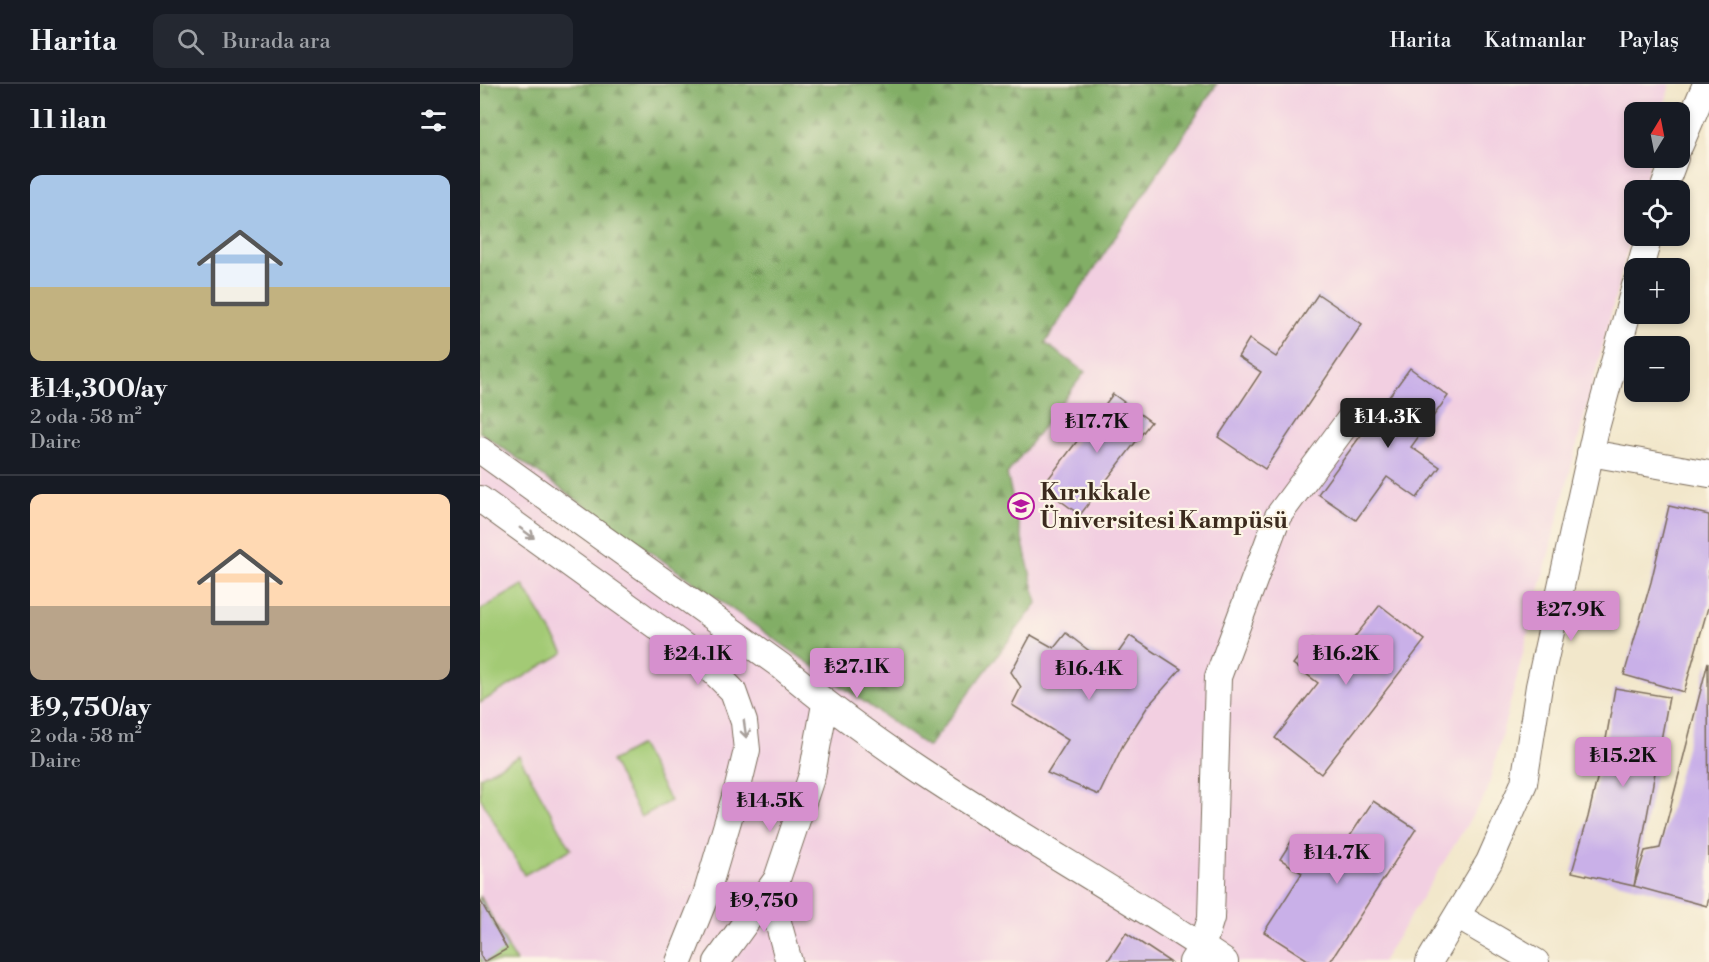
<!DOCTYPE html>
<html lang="tr">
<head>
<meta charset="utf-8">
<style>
  body { margin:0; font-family:"Libre Bodoni",serif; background:#242831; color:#f1f3f6; height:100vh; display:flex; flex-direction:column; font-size:22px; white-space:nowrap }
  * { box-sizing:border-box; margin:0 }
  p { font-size:20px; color:#9ea1a6 }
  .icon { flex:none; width:33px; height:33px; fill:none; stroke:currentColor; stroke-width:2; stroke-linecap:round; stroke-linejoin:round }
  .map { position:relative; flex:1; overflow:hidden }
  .details { display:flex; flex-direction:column; background:#171b24; width:480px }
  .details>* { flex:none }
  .needle { width:39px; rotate:10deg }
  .fabs { position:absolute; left:1144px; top:18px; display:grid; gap:12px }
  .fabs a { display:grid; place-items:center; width:66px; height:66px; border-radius:12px; background:#171b24; box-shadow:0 3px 9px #0003; font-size:30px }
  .price { position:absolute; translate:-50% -51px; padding:0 14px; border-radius:6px; background:#d690ce; color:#111; font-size:20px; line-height:39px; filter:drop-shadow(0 2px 3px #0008) }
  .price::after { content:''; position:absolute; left:50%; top:36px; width:18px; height:14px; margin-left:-9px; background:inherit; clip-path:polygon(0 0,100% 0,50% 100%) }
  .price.on { background:#222; color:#fff }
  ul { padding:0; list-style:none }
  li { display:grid; align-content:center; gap:12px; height:318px; padding:0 30px }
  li+li { border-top:2px solid #363941 }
  li span { display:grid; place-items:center; height:186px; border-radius:12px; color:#555 }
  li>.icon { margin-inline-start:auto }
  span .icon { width:108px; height:108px; fill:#fffc; stroke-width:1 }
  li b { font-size:26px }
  h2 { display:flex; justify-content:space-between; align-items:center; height:72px; padding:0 30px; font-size:26px }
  header { display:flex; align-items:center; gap:36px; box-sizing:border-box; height:84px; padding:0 30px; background:#171b24; border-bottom:2px solid #363941 }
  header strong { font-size:28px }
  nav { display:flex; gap:33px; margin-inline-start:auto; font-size:21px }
  .search { width:420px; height:54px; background:#242831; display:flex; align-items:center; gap:15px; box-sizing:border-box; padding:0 21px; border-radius:12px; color:#9ea1a6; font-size:22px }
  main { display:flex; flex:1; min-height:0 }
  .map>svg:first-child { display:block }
  .built { fill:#f2cfe1 }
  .forest { fill:url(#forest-firs); stroke:#5e6c42; stroke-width:1.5 }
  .pitch { fill:#a3ca75; stroke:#6f7a4a; stroke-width:1.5 }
  .building { fill:#c9b0e8 }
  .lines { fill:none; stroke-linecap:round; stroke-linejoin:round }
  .minor-casing { stroke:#7b6c5b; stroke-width:28 }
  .minor { stroke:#fff; stroke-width:26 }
  .oneway { stroke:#a79f9a }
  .labels { text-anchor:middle; stroke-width:4.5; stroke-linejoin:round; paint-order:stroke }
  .poi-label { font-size:24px; font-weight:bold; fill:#3b2a1e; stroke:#fcf5e5; text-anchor:start }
</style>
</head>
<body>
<header>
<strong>Harita</strong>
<div class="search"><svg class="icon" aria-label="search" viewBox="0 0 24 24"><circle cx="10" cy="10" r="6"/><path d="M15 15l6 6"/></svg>Burada ara</div>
<nav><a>Harita</a><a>Katmanlar</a><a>Paylaş</a></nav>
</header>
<main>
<section class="details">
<h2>11 ilan<svg class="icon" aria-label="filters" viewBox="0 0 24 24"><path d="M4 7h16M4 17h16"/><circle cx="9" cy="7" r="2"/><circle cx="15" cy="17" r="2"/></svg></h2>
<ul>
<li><span style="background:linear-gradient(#a9c7e8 60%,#c2b280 0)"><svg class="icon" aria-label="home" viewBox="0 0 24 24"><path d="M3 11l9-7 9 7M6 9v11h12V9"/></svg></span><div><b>₺14,300/ay</b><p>2 oda · 58 m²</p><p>Daire</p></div></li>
<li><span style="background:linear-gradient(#ffd9b3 60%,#b9a48a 0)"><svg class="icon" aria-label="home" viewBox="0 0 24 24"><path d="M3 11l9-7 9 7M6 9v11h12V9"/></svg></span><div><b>₺9,750/ay</b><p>2 oda · 58 m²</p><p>Daire</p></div></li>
</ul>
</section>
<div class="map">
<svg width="1229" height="878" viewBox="0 0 1229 878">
  <defs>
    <pattern id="forest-firs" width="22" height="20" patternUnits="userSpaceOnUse" patternTransform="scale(1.5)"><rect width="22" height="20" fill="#82ae66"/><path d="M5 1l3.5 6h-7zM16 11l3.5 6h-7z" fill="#6c8e53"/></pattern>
  </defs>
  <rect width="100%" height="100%" fill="#fcf5e5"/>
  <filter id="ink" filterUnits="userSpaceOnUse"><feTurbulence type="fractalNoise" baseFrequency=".0167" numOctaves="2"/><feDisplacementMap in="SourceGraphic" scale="12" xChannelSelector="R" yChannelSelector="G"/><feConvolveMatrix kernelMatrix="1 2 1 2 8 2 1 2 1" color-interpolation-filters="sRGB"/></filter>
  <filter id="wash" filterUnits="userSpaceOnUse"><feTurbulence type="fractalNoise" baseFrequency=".008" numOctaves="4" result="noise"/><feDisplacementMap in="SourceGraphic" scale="24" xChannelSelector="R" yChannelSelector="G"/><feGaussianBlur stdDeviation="1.35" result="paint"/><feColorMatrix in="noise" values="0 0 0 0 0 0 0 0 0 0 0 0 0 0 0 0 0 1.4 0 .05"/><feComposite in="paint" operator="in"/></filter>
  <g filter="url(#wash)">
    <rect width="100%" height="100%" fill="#f2e7cb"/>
    <!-- built -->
    <path class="built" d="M0,0H1190L1183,28H1155V74H1171L1163,106H1155V137L1007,708L902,878H0Z"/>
    <!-- forest -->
    <path class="forest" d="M0,0H737L565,259L605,288L527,390L557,519L448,663L0,348Z"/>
    <!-- pitch -->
    <path class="pitch" d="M43,501L84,569L0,619V526Z
      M160,661L190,717L161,733L131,677Z
      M39,672L91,765L44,791L0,713V693Z
      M0,812L36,878H0Z"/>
    <g id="blocks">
      <!-- building -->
      <path class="building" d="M838,210L882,240L785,385L738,353L781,288L758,273L769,255L796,273Z
        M930,284L968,312L931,363L960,383L937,414L907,393L876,436L838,410Z
        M633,310L671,338L600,431L562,403Z
        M1189,422L1229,431V520L1204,608L1144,591L1171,498Z
        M900,521L945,556L841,690L795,654L838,599L813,580L832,555L866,564Z
        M586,549L629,582L650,552L701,585L668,622L643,661L619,711L567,689L588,656L532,621L541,603L531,588L551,551L574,564Z
        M1228,578L1229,812L1227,822L1154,802L1165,767L1180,764Z
        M1135,604L1189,613L1154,802L1092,788L1108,733L1125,661Z
        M893,717L936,745L850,878H831L784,848L822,789L800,775L814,753L853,778Z
        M0,816L27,865L4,878L0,871Z
        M646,849L690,878H627Z"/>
    </g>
  </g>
  <g filter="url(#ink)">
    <use href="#blocks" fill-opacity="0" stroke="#7b6c5b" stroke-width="1.5"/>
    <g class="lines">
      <defs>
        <path id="minor" d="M1200,61L1226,0
          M1183,106L1195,74
          M1160,184L1169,152
          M0,366L301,582C436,698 598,779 745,878
          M1110,369L1229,390
          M0,415L219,573L253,607L264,638L267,666L258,703L226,811L199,878
          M977,832L1056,878
          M237,878L297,795
          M309,878L296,831L297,795L332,691L345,620
          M712,878L722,863L731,834L738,593L798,432L872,332
          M949,878L1009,778L1044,699L1059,602L1116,344L1155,202"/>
      </defs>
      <!-- minor casing -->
      <use href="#minor" class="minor-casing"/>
      <!-- minor -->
      <use href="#minor" class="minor"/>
    </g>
    <!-- one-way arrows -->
    <defs><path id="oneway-shaft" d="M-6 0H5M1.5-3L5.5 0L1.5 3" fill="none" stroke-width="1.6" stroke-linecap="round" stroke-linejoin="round" transform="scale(1.5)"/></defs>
    <g class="oneway">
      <use href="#oneway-shaft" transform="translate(47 449) rotate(36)"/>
      <use href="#oneway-shaft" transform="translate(265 645) rotate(82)"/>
    </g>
  </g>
  <!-- icons -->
  <defs>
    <symbol id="university-ring" viewBox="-11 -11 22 22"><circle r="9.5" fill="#fcf5e5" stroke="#b5179e" stroke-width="1.5"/><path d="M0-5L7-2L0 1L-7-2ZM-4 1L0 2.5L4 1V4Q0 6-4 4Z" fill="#b5179e"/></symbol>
  </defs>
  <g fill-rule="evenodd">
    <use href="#university-ring" x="526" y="407" width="30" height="30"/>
  </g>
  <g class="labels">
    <!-- poi labels -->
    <g class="poi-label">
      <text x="560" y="416">Kırıkkale<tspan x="560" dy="28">Üniversitesi Kampüsü</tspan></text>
    </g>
  </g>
</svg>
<div class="fabs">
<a><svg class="needle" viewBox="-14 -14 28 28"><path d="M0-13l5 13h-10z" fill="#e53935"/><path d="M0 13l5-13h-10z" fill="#9ea1a6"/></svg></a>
<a><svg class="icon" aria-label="locate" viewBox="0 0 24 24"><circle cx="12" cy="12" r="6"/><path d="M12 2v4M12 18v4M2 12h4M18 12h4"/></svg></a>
<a>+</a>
<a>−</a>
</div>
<b class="price on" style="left:908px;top:365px">₺14.3K</b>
<b class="price" style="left:617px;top:370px">₺17.7K</b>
<b class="price" style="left:1091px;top:558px">₺27.9K</b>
<b class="price" style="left:218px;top:602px">₺24.1K</b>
<b class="price" style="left:866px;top:602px">₺16.2K</b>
<b class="price" style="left:377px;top:615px">₺27.1K</b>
<b class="price" style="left:609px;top:617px">₺16.4K</b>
<b class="price" style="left:1143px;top:704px">₺15.2K</b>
<b class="price" style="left:290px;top:749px">₺14.5K</b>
<b class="price" style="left:857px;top:801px">₺14.7K</b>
<b class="price" style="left:284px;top:849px">₺9,750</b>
</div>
</main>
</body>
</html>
